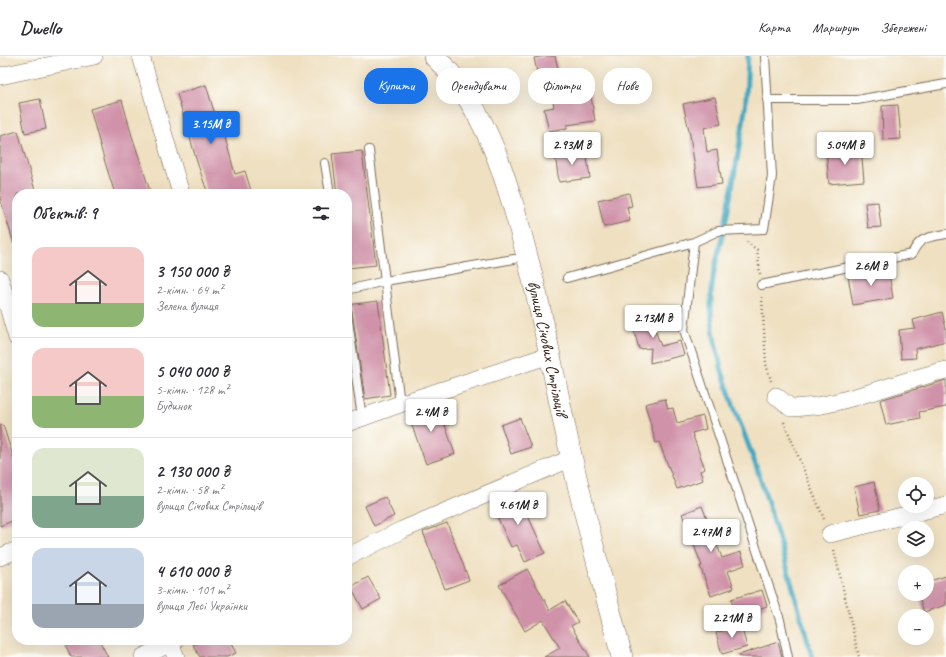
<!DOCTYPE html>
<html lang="uk">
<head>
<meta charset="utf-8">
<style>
  body { margin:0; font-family:Caveat,sans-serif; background:#f7f7f7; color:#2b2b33; height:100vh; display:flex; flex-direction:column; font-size:15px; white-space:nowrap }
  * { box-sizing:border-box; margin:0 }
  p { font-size:13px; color:#7c7c81 }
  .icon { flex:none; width:22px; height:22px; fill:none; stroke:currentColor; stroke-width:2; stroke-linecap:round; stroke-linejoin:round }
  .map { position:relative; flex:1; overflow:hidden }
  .side { position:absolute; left:12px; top:133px; width:340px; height:456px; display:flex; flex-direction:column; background:#fff; border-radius:16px; box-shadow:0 4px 16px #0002 }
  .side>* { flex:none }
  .banner { position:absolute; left:364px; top:12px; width:380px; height:36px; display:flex; gap:8px }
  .buttons { position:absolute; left:898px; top:421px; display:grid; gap:8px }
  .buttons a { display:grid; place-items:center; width:36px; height:36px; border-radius:50%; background:#fff; box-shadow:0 4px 16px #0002; font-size:20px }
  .price { position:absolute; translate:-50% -34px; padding:0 9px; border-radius:4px; background:#fff; color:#222; font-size:13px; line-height:26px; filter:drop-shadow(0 1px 2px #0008) }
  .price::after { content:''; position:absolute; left:50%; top:24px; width:12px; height:9px; margin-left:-6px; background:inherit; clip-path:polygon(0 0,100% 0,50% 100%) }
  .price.current { background:#1a73e8; color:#fff }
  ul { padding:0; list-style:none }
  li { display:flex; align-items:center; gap:12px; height:100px; padding:0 20px }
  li+li { border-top:1px solid #e1e1e2 }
  li span { display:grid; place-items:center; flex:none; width:112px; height:80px; border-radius:12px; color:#555 }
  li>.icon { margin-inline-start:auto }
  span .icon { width:48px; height:48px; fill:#fffc; stroke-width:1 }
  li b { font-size:17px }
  h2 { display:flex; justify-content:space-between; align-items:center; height:48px; padding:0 20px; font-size:17px }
  .tag { padding:0 14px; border-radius:16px; background:#fff; box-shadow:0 4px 16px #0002; font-size:14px; line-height:36px }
  .tag.current { background:#1a73e8; color:#fff }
  header { display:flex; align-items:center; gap:24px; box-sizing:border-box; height:56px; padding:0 20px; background:#fff; border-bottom:1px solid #e1e1e2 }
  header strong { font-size:19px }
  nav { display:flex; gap:22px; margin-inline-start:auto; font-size:14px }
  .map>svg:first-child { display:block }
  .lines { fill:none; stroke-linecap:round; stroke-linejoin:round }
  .stream { stroke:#41a7c1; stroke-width:5 }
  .building { fill:#d092a9 }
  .service-casing { stroke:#7a6a57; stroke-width:10 }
  .minor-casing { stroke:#7a6a57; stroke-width:18 }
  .tertiary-casing { stroke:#7a6a57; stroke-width:22 }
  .path { stroke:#7a6a57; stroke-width:2.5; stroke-dasharray:1 3; stroke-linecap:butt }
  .service { stroke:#fff; stroke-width:8 }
  .minor { stroke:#fff; stroke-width:17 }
  .tertiary { stroke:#fff; stroke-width:21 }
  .labels { text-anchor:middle; stroke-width:3.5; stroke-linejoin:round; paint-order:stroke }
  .street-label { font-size:17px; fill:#3b2a1e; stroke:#fdfcf7 }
</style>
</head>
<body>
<header>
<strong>Dwello</strong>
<nav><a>Карта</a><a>Маршрут</a><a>Збережені</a></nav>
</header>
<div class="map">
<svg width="946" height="601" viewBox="0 0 946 601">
  <rect width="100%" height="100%" fill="#fdfcf7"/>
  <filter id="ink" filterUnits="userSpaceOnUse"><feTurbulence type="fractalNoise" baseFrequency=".025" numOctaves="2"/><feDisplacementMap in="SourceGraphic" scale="8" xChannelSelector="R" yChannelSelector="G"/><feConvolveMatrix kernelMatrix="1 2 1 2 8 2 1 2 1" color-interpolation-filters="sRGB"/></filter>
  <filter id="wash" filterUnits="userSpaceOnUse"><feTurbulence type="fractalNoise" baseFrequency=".012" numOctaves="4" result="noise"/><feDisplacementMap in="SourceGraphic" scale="16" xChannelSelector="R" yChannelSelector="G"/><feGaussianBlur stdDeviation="0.9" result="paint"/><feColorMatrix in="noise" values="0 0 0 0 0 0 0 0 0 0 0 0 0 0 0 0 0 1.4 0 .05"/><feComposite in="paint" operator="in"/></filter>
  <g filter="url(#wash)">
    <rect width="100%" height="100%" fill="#efe0c1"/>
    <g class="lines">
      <!-- stream -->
      <path class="stream" d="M748,0C747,17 747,35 745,53C740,90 733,127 726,163C720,193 710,221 711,252C713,310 741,364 759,419C779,479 795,540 812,601"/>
    </g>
    <g id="blocks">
      <!-- building -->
      <path class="building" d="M545,0H555L560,21L539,25L534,2Z
        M589,28L595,65L567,69V72L549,75L544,53L554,51L551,34Z
        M206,29L219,72L222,71L235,118L245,115L252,138H208L197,106L177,38Z
        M715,41L721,68L704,72L707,96L717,94L722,128L698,131L690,79L683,48Z
        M40,43L46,73L25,77L19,47Z
        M122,44L132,80L151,138H115L104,103L90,53Z
        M898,49L901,83L883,84L882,50Z
        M18,75L36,138H17V187L14,188L0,142V80Z
        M861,91L864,125L829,128L826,94Z
        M362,95L376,209L347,212V138H337L332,98Z
        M586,95L590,122L559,126L555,99Z
        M629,137L632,150L627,151L630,165L604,171L598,144Z
        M878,146L881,171L868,172L865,147Z
        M888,212L893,242L853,249L848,220Z
        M378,245L390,339L365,343L352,256L351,253L347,252V249Z
        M648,255L661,290L680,285L684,299L650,307L651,292L639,293L630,260Z
        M942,256L946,273V285L915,293L916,302L901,303L899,274L915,272L913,264Z
        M946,324V351L919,356L920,362L886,369L880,344Z
        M665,343L668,353L673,352L677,367L703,360L706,373L692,377L705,413L700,415L703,424L677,433L659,386L656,387L645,348Z
        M437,346L455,398L426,408L407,356Z
        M520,362L531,391L511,398L501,369Z
        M3,369L17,413V463L0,470V370Z
        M874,426L880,454L860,458L854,431Z
        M517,436L545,497L525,506L517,489L511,491L491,447Z
        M385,441L394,460L374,470L365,450Z
        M702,450L722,502L741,496L745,509L728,515L734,532L711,540L700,510H702L682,458Z
        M447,467L469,524L445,533L423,476Z
        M527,513L550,554L565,545L578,566L571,570L590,601H544L560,592L543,564L525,575L499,529Z
        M946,520V549L924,556L918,538H927V526Z
        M368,521L381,543L363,553L351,531Z
        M762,534L767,550L736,560L731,543Z
        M740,566L747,591L722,598L716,577L729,573L728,569Z
        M77,584H99L108,601H71L66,590Z
        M203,584H229L236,597L227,601H200L193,589Z
        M778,586L782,601H740L739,599Z"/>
    </g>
  </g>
  <g filter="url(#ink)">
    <use href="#blocks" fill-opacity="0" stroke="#7a6a57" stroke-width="1"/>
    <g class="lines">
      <defs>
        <path id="service" d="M767,44H857L946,28
          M369,94L400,348
          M325,107L330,138
          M694,186L684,274L780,564L788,601
          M567,222L694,186L718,175L764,173L772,120L765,0
          M761,229L912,198C920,180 928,182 946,178
          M347,234L385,225L514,203
          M347,257L362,362"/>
        <path id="minor" d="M141,0L181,138
          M0,20L94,0
          M0,223L17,282
          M776,340L791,352C801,351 812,351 822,349C864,341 904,324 946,314
          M347,367L400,348L550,299
          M830,478L946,449
          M0,501L17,494
          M347,501L402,474L572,402
          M170,587L176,601
          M143,601L176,584"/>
        <g id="tertiary">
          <path id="s1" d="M434,0C488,52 509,130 527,200C543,260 554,321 567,381C583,455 603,528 622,601"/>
        </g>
      </defs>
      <!-- service casing -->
      <use href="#service" class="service-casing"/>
      <!-- minor casing -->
      <use href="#minor" class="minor-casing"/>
      <!-- tertiary casing -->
      <use href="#tertiary" class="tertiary-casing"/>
      <!-- path -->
      <path class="path" d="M747,186L757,194L760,218
        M762,241L766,308L771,325
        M784,366L824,463
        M834,494L859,601"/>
      <!-- service -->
      <use href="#service" class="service"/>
      <!-- minor -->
      <use href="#minor" class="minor"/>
      <!-- tertiary -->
      <use href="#tertiary" class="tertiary"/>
    </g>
  </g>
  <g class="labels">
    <!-- street labels -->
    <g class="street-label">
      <text dy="6" stroke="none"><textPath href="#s1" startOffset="318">вулиця Січових Стрільців</textPath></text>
    </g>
  </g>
</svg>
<div class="buttons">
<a><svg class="icon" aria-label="locate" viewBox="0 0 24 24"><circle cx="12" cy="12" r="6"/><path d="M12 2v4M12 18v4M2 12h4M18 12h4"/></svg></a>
<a><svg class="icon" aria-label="layers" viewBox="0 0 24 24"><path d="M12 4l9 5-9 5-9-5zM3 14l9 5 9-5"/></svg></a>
<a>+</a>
<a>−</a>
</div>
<b class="price current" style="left:211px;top:89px">3.15M ₴</b>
<b class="price" style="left:572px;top:110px">2.93M ₴</b>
<b class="price" style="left:845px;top:110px">5.04M ₴</b>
<b class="price" style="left:871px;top:231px">2.6M ₴</b>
<b class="price" style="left:653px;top:283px">2.13M ₴</b>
<b class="price" style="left:431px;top:377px">2.4M ₴</b>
<b class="price" style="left:518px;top:470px">4.61M ₴</b>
<b class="price" style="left:711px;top:497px">2.47M ₴</b>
<b class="price" style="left:732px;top:583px">2.21M ₴</b>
<div class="banner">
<a class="tag current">Купити</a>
<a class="tag">Орендувати</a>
<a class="tag">Фільтри</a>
<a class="tag">Нове</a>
</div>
<section class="side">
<h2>Об’єктів: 9<svg class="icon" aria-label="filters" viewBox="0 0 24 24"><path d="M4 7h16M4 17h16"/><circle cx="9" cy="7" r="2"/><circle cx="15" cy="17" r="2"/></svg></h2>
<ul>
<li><span style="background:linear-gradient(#f6c9c9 70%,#8fb573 0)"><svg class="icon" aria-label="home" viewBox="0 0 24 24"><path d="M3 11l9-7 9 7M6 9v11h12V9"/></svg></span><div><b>3 150 000 ₴</b><p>2-кімн. · 64 m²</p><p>Зелена вулиця</p></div></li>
<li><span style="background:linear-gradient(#f6c9c9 60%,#8fb573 0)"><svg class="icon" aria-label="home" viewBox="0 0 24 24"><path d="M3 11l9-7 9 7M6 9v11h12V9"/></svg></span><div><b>5 040 000 ₴</b><p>5-кімн. · 128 m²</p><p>Будинок</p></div></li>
<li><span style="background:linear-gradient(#dfe7d0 60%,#7fa58c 0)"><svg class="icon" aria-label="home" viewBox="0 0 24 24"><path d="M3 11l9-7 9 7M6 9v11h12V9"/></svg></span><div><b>2 130 000 ₴</b><p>2-кімн. · 58 m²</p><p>вулиця Січових Стрільців</p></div></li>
<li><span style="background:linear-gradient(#c9d6e8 70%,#9aa5b1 0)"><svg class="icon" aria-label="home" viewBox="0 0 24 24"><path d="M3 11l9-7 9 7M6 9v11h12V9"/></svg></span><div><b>4 610 000 ₴</b><p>3-кімн. · 101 m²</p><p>вулиця Лесі Українки</p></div></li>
</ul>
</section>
</div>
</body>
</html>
